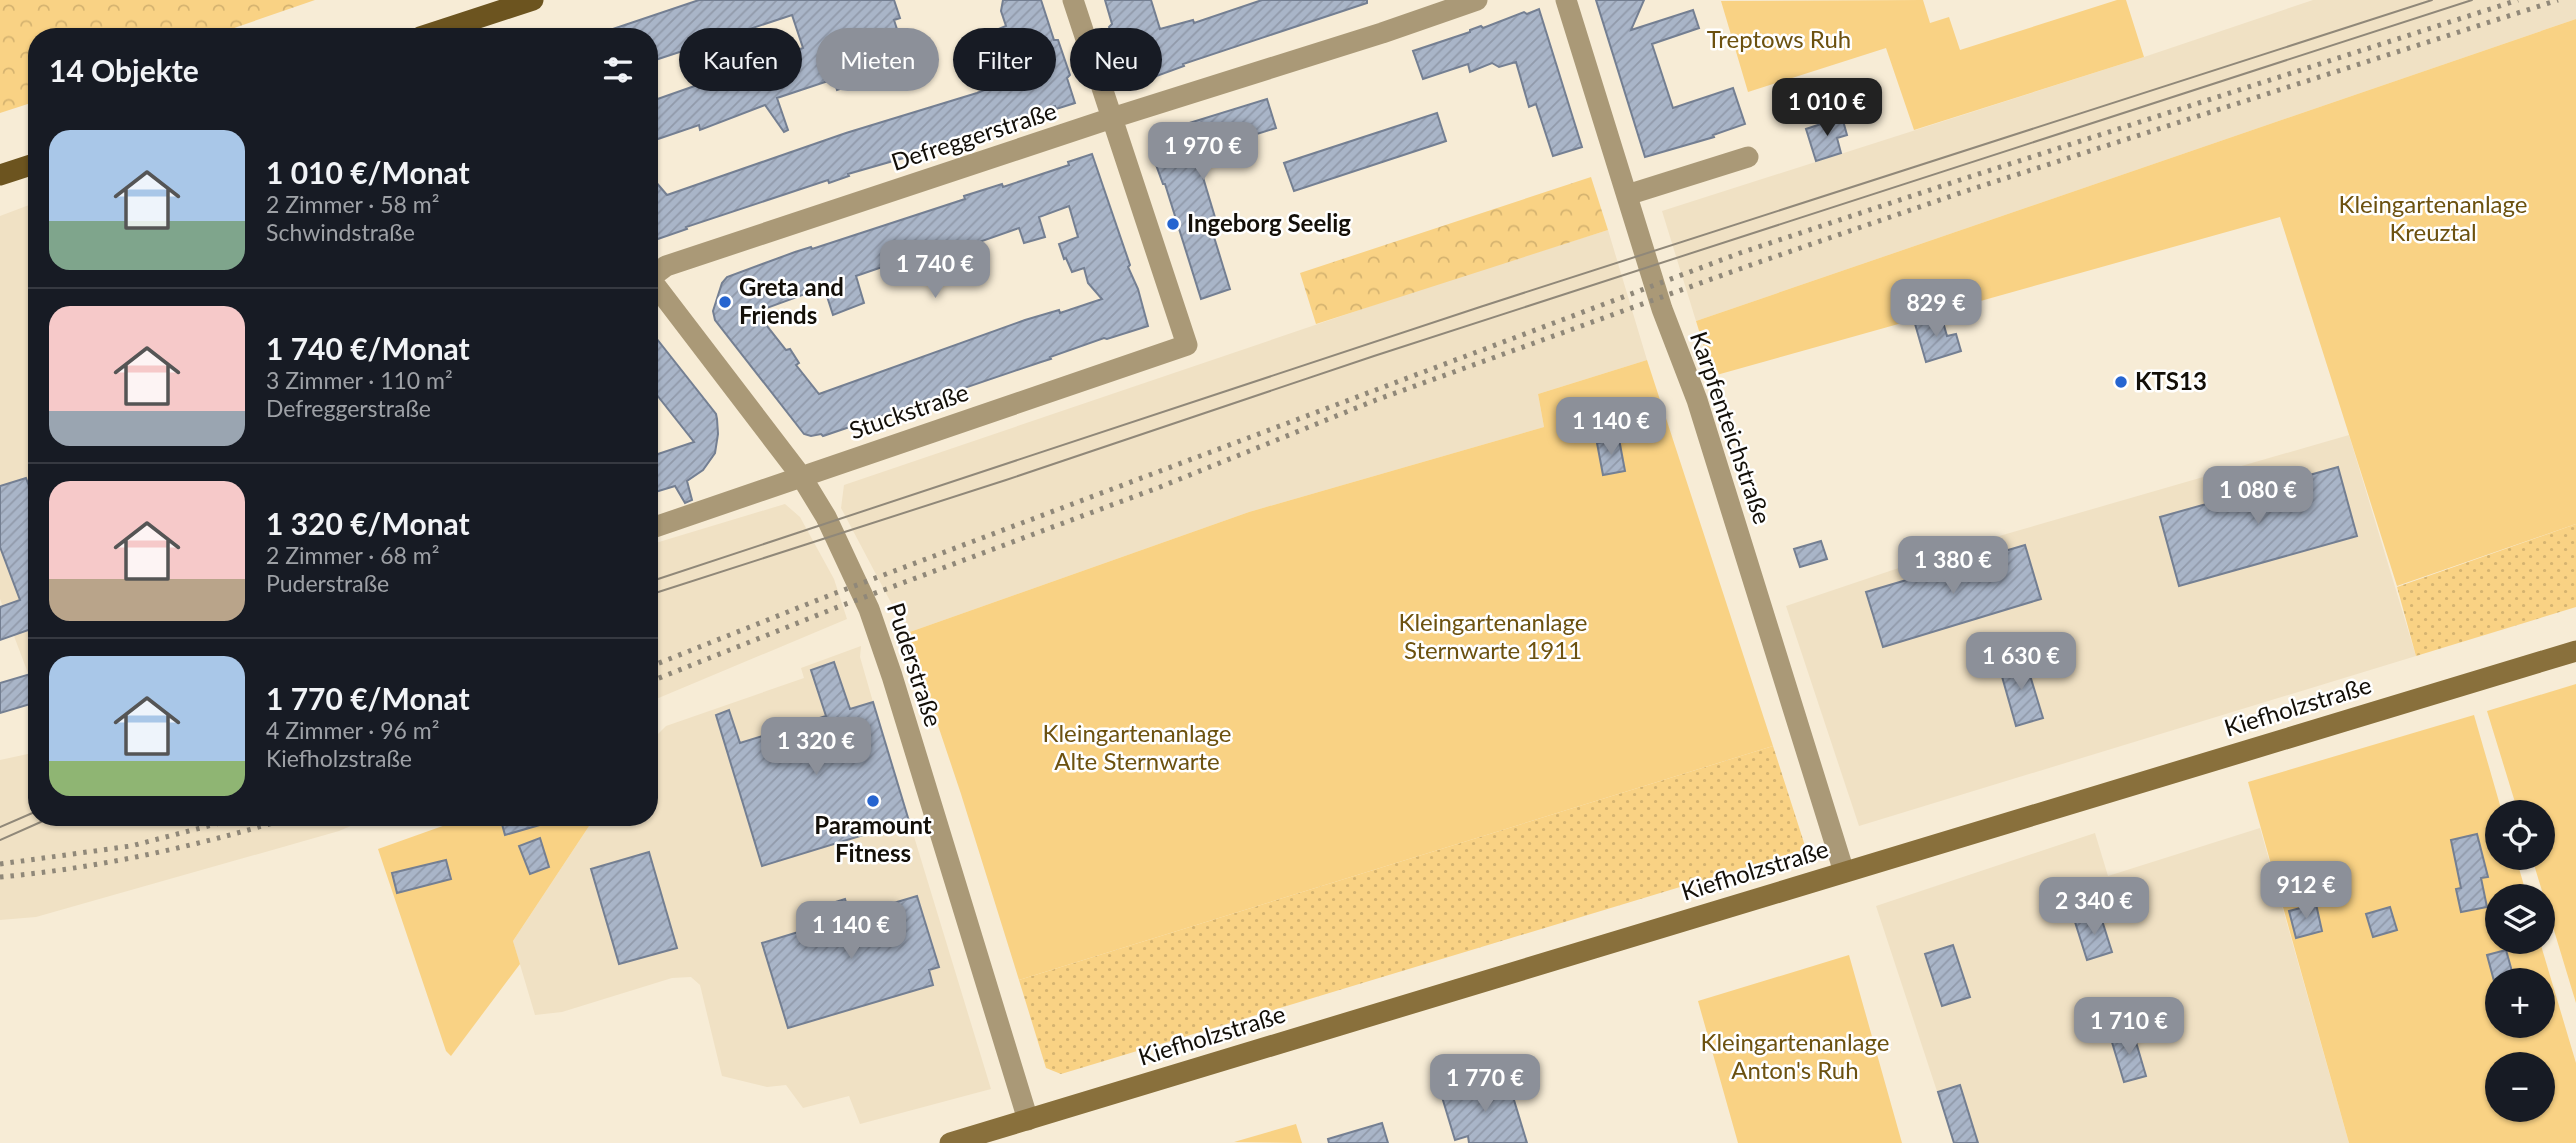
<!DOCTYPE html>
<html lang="de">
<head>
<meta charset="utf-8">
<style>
  body { margin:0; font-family:Lato,sans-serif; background:#20242c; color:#f1f3f6; height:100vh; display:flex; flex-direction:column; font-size:26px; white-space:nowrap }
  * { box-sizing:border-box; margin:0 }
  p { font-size:23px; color:#9ea1a6 }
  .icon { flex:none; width:38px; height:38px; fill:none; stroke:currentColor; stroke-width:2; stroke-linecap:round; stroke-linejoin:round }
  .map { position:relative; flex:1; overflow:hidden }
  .details { position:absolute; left:28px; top:28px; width:630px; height:798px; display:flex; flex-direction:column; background:#171b24; border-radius:28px; box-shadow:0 2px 5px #0004 }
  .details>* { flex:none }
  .hud { position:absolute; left:679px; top:28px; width:665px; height:63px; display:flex; gap:14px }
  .fabs { position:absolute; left:2485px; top:800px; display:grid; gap:14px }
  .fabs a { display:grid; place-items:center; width:70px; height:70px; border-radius:50%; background:#171b24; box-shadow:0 2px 5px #0004; font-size:35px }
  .price { position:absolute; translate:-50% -60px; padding:0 16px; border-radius:14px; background:#8c9099; color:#fff; font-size:23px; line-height:46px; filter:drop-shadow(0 2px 4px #0008) }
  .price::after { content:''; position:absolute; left:50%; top:42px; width:21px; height:16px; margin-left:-10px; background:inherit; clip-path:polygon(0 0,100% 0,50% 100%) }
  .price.selected { background:#222; color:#fff }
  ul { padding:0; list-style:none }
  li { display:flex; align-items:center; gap:21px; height:175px; padding:0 21px }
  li+li { border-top:2px solid #363941 }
  li span { display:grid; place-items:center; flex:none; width:196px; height:140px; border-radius:21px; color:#555 }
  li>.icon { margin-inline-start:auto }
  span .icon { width:84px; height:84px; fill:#fffc; stroke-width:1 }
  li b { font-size:30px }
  h2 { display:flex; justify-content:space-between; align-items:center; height:84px; padding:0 21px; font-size:30px }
  .tag { padding:0 24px; border-radius:32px; background:#171b24; box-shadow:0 2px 5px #0004; font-size:24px; line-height:63px }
  .tag.selected { background:#8c9099; color:#fff }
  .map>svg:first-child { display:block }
  .built { fill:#f0e1c4 }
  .grass { fill:url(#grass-dots) }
  .park { fill:url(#park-crowns) }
  .garden { fill:#f9d284; fill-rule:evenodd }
  .building { fill:url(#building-hatch); stroke:#747f92; stroke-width:2; fill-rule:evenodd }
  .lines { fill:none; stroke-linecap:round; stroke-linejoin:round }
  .street { stroke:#a97; stroke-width:21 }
  .secondary { stroke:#89703c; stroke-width:21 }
  .primary { stroke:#6c541f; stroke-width:21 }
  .tram { stroke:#908879; stroke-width:2 }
  .rail { stroke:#908879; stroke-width:5; stroke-dasharray:3.5 7; stroke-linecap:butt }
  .poi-dot { fill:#2564d0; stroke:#fff; stroke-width:2.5 }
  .labels { text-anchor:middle; stroke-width:5; stroke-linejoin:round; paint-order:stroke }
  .park-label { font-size:24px; fill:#6c510f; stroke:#fff }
  .street-label { font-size:24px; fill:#130f08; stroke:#fff }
  .poi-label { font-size:24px; font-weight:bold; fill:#130f08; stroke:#fff; text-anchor:start }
</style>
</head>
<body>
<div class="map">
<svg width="2576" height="1143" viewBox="0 0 2576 1143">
  <defs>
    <pattern id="grass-dots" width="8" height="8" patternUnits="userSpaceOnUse" patternTransform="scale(1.75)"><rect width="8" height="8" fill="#f9d284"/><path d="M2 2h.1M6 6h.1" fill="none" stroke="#d5b370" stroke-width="1.8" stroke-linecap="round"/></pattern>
    <pattern id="park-crowns" width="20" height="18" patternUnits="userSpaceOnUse" patternTransform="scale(1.75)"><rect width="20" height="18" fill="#f9d284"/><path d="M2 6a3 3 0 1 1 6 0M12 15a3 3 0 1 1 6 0" fill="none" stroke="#d5b370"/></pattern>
    <pattern id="building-hatch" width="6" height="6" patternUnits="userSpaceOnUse" patternTransform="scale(1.75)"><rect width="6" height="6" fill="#a9b5c8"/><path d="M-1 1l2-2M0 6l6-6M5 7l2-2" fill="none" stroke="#919aaa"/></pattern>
  </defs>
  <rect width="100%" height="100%" fill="#f7ecd6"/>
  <!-- built -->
  <path class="built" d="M2313,0H2576V19L1696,321L1662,211L2144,57Z
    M37,202V697L0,599V216Z
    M1608,230L1647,360L1538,394L1544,427L1249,512L907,633L841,508L844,485L1436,284Z
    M2349,435L2416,656L1859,826L1786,606L1961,547Z
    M785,504L800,517L834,579L847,619L649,702V545Z
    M861,646L860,657L873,702L991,1089L860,1124L849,1096L803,1108L786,1085L767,1087L722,1076L700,985L691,977L672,978L562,1012L535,1015L513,941L595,817H649V743L666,726L804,678L801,668Z
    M37,752V817H372L339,831L36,917L0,920V760Z
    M2260,828L2349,1143H1954L1876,906L2095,833L2108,876Z"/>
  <!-- grass -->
  <path class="grass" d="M2576,524V607L2416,656L2397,587Z
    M1773,746L1806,849L1061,1074L1046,1068L1019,980Z"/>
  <!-- park -->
  <path class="park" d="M0,0H315L208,37H37V101L0,113Z
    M1591,177L1608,230L1316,324L1300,273Z"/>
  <!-- garden -->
  <path class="garden" d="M1923,0L1930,23L1949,17L1960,50L2117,0H2126L2144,57L1914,130L1886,48L1748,92L1721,1Z
    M2576,19V524L2397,586L2280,217L1713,376L1696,321Z
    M1647,360L1773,746L1019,980L961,794L907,633L1249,512L1544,427L1538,394Z
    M2576,684V1003L2532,858H2543V812H2518L2487,711Z
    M2474,715L2502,812H2497V858H2516L2527,896H2497V942H2540L2576,1063V1143H2349L2248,782ZM2497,980H2543V1026H2497ZM2497,1064H2543V1110H2497Z
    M468,817H595L513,941L520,964L451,1056L446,1051L378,849Z
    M1849,955L1902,1143H1738L1698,1001Z
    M1296,1124L1302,1143L1234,1142Z"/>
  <!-- building -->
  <path class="building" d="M699,0H894L900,18L894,20L909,66L837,90L834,79L777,98L788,130L784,132L765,105L700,130L699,125L649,142V102L803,48L792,15L649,62V37H598V34Z
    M1003,0H1041L1054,40H1058L1070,75L1067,78L1075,103L1056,109L1055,106L958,140L957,138L913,152L914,155L848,174L849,176L829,183L828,180L686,227L687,229L649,242V174L667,195L846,133L977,93L1020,75L1009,45L996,49L991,32L1006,26L1001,11Z
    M1105,0H1151L1160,29L1193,20L1194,23L1262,0H1367V3L1183,64L1184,66L1132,85L1124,60L1120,59L1117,50L1109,27L1112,24Z
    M1596,0H1644L1631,30L1693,10L1699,28L1652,44L1673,108L1733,88L1745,124L1713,135L1714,137L1645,157Z
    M1539,9L1582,147L1553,156L1536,104L1529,107L1516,62L1499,67L1492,63L1470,72L1468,64L1423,79L1413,51L1470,32V30L1481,26L1483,28L1524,12L1527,14Z
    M1267,99L1276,128L1231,142L1233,148L1210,156V158L1199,164L1220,234L1214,237L1230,289L1201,299L1165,184H1163L1155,162L1150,138L1164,133L1163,131Z
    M1437,113L1446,141L1294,191L1284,163Z
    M1842,117L1847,135L1837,138L1841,153L1816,161L1806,129Z
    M1092,154L1130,265L1128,267L1138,289L1148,326L1107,339L1104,338L1050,357L1051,359L1041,362L823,436L821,434L811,436L804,434L715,320L713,311L722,283L727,277L795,252L811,247L812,249L965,199L964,196L1002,184L1003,187L1069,165L1068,162ZM1069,206L1078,237L1059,244L1064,259L1066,258L1072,272L1084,268L1088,283L1102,299L1060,313L1059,310L1025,320L819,394L796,365L799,363L790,349L786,350L756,312L824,287L833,315L864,303L856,276L888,265L890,269L916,262L915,257L947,246L957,277L974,271L971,261L984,257L979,242L1019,228L1024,243L1045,237L1039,217Z
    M1941,315L1947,336L1956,334L1961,351L1926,362L1915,324Z
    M649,329L716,414L717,419L718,434L715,453L703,470L687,481L692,500L685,503L675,486L649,494V457L694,442L649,385Z
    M1619,439L1625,471L1603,475L1597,443Z
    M2338,467L2357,536L2179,586L2160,517Z
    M26,478L37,507V640L31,629L0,640V607L20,600L0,547V486Z
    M1821,541L1827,559L1800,567L1794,549Z
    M2025,545L2041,599L1883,647L1866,592Z
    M2025,659L2043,718L2016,726L1999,666Z
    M834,662L850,709L873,702L909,821L762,866L716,715L729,710L740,743L826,716L811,670Z
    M37,672V702L0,713V683Z
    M500,817H549L550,822L505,835Z
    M2477,834L2488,877L2481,878L2487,907L2461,912L2456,889L2461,888L2451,840Z
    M540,838L549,867L530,874L519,846Z
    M649,852L677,948L619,964L591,869Z
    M446,860L451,879L397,893L392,873Z
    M917,896L939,967L929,970L933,985L788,1028L762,943L828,923L823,906L845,899L850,916Z
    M2316,904L2322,931L2296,938L2289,911Z
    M2390,907L2397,930L2373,937L2366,914Z
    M2100,914L2112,952L2087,960L2075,922Z
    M1953,945L1970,997L1942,1006L1925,954Z
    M2506,950L2513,975L2494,981L2487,955Z
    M2133,1032L2146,1076L2124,1082L2111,1039Z
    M1507,1077L1527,1143H1469L1468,1136L1455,1140L1442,1097Z
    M1960,1085L1978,1143H1954L1938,1092Z
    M1382,1123L1388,1143H1329L1328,1139Z"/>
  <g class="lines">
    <!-- street -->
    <path class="street" d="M1566,0L1662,309L1697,400L1844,872
      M1627,195L1748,157
      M649,277L801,476L826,517L869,609L892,676L1028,1120
      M650,278L666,266L1112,118L1382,33L1477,0
      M649,529L1187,345L1073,0"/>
    <!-- secondary -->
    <path class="secondary" d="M950,1143L2576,651"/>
    <!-- primary -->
    <path class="primary" d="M420,37L533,0
      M0,175L37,163"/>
    <!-- tram -->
    <path class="tram" d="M649,582L1480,307L2432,0
      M649,595L1006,480L1374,356L2472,0
      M0,827L37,811
      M0,840L52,817"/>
    <!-- rail -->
    <path class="rail" d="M649,667L833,594L1740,253L1960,180L2518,0
      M649,682L838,607L1160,487L1376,400L1745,267L1963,192L2558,0
      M0,864L131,846L243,817
      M0,877C100,868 197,846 293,817"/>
  </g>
  <!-- markers -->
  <g class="poi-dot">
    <circle cx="1173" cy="224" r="7"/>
    <circle cx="725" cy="302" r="7"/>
    <circle cx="2121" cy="382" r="7"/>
    <circle cx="873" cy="801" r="7"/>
  </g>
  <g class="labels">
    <!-- park labels -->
    <g class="park-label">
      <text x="1779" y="48">Treptows Ruh</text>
      <text x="2433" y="213">Kleingartenanlage<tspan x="2433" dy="28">Kreuztal</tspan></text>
      <text x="1493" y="631">Kleingartenanlage<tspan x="1493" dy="28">Sternwarte 1911</tspan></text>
      <text x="1137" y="742">Kleingartenanlage<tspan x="1137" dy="28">Alte Sternwarte</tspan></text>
      <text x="1795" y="1051">Kleingartenanlage<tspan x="1795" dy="28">Anton's Ruh</tspan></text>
    </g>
    <!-- street labels -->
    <g class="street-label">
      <text transform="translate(974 137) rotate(-18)" y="8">Defreggerstraße</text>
      <text transform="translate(909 412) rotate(-19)" y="8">Stuckstraße</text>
      <text transform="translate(1730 428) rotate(71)" y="8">Karpfenteichstraße</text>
      <text transform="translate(914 665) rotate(72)" y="8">Puderstraße</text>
      <text transform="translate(2298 707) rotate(-17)" y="8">Kiefholzstraße</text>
      <text transform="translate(1755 871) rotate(-17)" y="8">Kiefholzstraße</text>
      <text transform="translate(1212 1036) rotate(-17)" y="8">Kiefholzstraße</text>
    </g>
    <!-- poi labels -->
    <g class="poi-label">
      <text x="1187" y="232">Ingeborg Seelig</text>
      <text x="739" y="296">Greta and<tspan x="739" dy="28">Friends</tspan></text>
      <text x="2135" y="390">KTS13</text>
      <text x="873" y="834" text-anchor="middle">Paramount<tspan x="873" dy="28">Fitness</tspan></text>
    </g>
  </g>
</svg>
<div class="fabs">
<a><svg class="icon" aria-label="locate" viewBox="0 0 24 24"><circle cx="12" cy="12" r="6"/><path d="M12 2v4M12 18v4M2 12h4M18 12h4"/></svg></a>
<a><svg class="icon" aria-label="layers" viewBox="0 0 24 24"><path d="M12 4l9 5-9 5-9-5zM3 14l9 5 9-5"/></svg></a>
<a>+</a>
<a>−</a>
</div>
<b class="price selected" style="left:1827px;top:138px">1 010 €</b>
<b class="price" style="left:1203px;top:182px">1 970 €</b>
<b class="price" style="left:935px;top:300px">1 740 €</b>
<b class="price" style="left:1936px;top:339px">829 €</b>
<b class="price" style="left:1611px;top:457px">1 140 €</b>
<b class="price" style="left:2258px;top:526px">1 080 €</b>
<b class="price" style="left:1953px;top:596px">1 380 €</b>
<b class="price" style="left:2021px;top:692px">1 630 €</b>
<b class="price" style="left:816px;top:777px">1 320 €</b>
<b class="price" style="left:2306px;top:921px">912 €</b>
<b class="price" style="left:2094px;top:937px">2 340 €</b>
<b class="price" style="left:851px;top:961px">1 140 €</b>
<b class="price" style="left:2129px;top:1057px">1 710 €</b>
<b class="price" style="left:1485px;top:1114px">1 770 €</b>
<div class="hud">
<a class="tag">Kaufen</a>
<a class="tag selected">Mieten</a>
<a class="tag">Filter</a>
<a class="tag">Neu</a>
</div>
<section class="details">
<h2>14 Objekte<svg class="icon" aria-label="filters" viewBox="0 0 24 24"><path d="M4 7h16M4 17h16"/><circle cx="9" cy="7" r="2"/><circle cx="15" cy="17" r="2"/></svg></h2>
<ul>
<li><span style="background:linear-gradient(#a9c7e8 65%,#7fa58c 0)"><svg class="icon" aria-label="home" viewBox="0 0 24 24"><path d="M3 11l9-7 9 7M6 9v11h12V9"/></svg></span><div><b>1 010 €/Monat</b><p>2 Zimmer · 58 m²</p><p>Schwindstraße</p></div></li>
<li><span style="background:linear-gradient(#f6c9c9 75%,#9aa5b1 0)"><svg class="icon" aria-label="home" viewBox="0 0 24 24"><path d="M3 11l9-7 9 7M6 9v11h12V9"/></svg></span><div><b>1 740 €/Monat</b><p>3 Zimmer · 110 m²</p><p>Defreggerstraße</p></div></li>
<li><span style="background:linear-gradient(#f6c9c9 70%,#b9a48a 0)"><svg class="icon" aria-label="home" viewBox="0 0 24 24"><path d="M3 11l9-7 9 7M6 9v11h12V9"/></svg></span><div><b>1 320 €/Monat</b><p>2 Zimmer · 68 m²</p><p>Puderstraße</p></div></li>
<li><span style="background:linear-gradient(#a9c7e8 75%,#8fb573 0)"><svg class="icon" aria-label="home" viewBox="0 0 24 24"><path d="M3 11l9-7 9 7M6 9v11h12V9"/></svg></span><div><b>1 770 €/Monat</b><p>4 Zimmer · 96 m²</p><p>Kiefholzstraße</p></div></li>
</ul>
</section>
</div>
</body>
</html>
